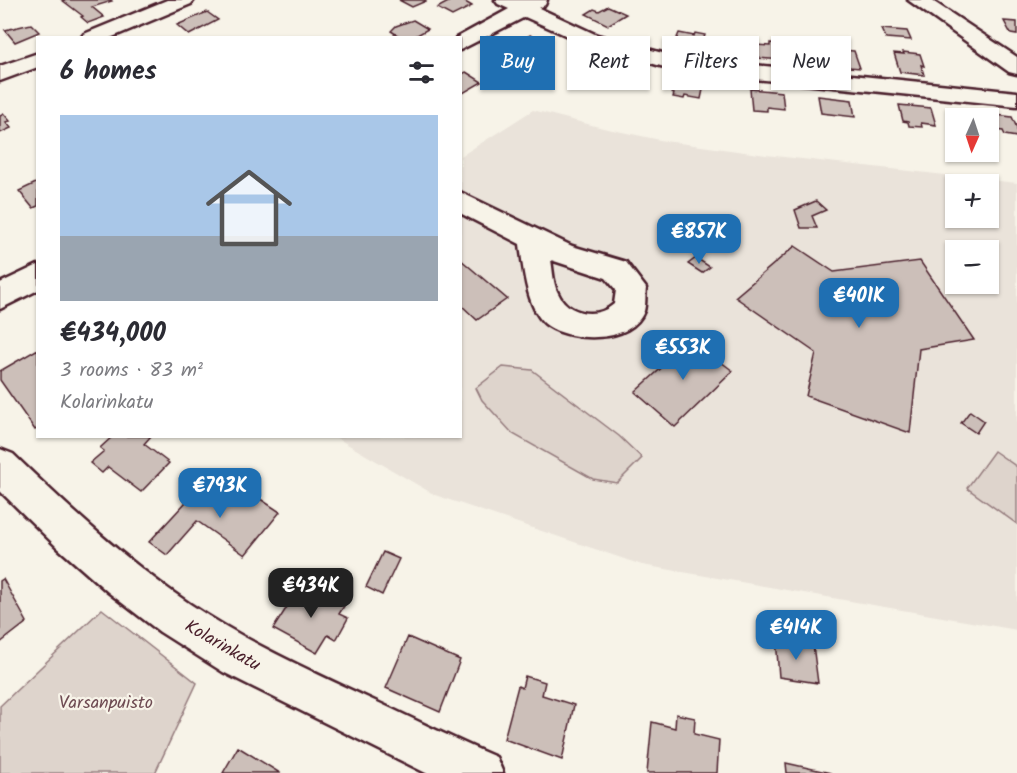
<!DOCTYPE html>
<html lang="en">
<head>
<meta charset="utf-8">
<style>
  body { margin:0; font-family:Kalam,sans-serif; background:#f2f2f3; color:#2b2b33; height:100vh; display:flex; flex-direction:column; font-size:22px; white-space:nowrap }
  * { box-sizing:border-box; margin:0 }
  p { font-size:20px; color:#7c7c81 }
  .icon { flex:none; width:33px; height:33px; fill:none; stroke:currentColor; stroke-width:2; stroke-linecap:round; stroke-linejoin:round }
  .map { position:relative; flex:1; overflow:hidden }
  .drawer { position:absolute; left:36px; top:36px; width:426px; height:402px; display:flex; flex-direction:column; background:#fff; border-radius:0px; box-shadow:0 2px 4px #0004 }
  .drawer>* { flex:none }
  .guide { position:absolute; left:480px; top:36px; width:447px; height:54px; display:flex; gap:12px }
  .needle { width:39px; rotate:183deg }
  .controls { position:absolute; left:945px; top:108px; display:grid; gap:12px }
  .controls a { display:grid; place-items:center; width:54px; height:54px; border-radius:0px; background:#fff; box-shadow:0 2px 4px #0004; font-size:30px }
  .price { position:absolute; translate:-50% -51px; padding:0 14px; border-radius:12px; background:#1f6fb2; color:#fff; font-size:20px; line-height:39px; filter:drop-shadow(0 2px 3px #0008) }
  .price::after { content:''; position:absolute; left:50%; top:36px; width:18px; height:14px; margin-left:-9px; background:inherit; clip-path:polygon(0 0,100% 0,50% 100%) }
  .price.selected { background:#222; color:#fff }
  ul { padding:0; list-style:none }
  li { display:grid; align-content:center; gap:12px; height:318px; padding:0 24px }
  li span { display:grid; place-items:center; height:186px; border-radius:0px; color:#555 }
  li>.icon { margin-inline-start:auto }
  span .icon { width:108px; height:108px; fill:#fffc; stroke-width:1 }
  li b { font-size:26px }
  h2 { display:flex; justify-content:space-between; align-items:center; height:72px; padding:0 24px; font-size:26px }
  .chip { padding:0 21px; border-radius:0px; background:#fff; box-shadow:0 2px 4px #0004; font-size:21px; line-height:54px }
  .chip.selected { background:#1f6fb2; color:#fff }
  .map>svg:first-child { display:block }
  .built { fill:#eae3da; fill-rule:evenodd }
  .green { fill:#ded4cc; stroke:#947a7c; stroke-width:1.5 }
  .building { fill:#ccbfb9; stroke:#4a1f2b; stroke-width:1.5 }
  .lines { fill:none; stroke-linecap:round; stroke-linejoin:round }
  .minor-casing { stroke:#4a1f2b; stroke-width:5 }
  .minor { fill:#f7f3e8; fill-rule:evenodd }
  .labels { text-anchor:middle; stroke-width:4.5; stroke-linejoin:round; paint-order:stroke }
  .near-street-label { font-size:18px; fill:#4a1f2b; stroke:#f7f3e8 }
  .near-park-label { font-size:18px; fill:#6f4c53; stroke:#f7f3e8 }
</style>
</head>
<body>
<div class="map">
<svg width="1017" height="773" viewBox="0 0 1017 773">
  <rect width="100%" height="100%" fill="#f7f3e8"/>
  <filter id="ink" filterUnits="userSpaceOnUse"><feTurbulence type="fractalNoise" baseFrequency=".0167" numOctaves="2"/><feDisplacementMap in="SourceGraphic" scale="12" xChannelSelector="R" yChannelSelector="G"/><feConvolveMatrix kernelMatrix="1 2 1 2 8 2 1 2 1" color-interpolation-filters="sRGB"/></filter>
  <g filter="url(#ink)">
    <!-- built -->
    <path class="built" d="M533,110L603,128L665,141L766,155L1017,183V630L642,565L435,495L335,437L460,436L461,156ZM956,184H988V218H956ZM956,250H988V284H956Z"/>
    <!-- green -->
    <path class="green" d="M503,367L532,370L619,436L642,458L617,483L593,479L513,434L482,400L476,388Z
      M994,451L1017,467V524L967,488Z
      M102,609L197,683L155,773H0V706Z"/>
    <!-- building -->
    <path class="building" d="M62,0H111L112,1L92,7L104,17L88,23L81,17L83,16Z
      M399,0H425L426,1L412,7Z
      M452,0H462L472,6L452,16L437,8Z
      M608,6L626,14L608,25L586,14L594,9L599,11Z
      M207,12L218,20L189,35L177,25Z
      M413,20L428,29L412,38H402L391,31L396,26Z
      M1004,21L1017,22V35L1011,34Z
      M31,24L39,32L15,42L5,30Z
      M882,29L907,31L911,40L886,38Z
      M679,33L694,36L695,33L705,35L700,50L674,45Z
      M530,35L546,44L526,56L510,47Z
      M770,43L781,44L783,60L757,58L756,45L770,46Z
      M841,50L854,51L860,68L825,65L823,58L820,57L819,52L822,53V51L842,52Z
      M903,52L920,54L924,66L921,65L924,75L900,72L894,53L904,54Z
      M601,61L627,69L618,81L595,78L597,75L592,73Z
      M466,72L482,82L463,93L460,92V75Z
      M540,74L550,81L542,86L532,79Z
      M676,80L704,85L701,99L685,96L684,99L673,97L674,94L672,93Z
      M750,89L782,92L784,109L767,107V111L752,110Z
      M818,96L852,100L855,117L821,113Z
      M899,105L931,108L936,125L921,123L922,127L909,126L908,122L903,121Z
      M980,113L1012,117L1017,128V137L1005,135L1003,131L988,129V118H982Z
      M4,114L10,121L6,122L11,128L0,133V116Z
      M38,182V206L33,208L19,191Z
      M816,201L826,210L812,216L817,228H801L795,210Z
      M795,246L834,272L920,261L974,340L919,349L910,433L806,396L816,353L735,297Z
      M696,258L710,267L702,273L688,264Z
      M460,259L507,299L477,320L460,304Z
      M673,341L683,349L693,341L733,371L675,427L635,392L668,362L658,354Z
      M38,349V428L35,430L0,380V371Z
      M970,411L984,421L976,433L961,423Z
      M113,436H151L144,444L169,463L141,492L108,467L102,473L90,463L104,451L100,448Z
      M233,481L280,512L245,555L197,521L167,555L149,542L198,489L215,500Z
      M383,552L399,559L382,595L366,587Z
      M3,579L27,622L0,643V581Z
      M301,585L344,606L339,614L348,618L336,640L328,635L317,653L273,629Z
      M408,637L460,660L440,712L386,688Z
      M776,639L813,645L818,683L779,677Z
      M525,676L545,682L542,695L574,705L562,760L504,739L518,686L522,688Z
      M676,714L695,718L694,734L719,740L717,773H647L652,722L675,728Z
      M238,747L280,773H223Z
      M786,763L831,773H787Z"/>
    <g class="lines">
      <defs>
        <path id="minor" d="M167,0H194L191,4L110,38H81L84,34Z
          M495,0H547L545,5L539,8L597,35L666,54L754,65L1017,92V106L754,79L664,67L583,43L525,17L460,50V38H456L509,9L498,4Z
          M908,0H931L1017,57V74L1009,72Z
          M38,53V67L0,81V66Z
          M460,192L572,246L626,262L646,288C645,295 646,304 644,311C632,344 572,342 548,326C527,312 523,267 520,244L460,213ZM551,260L606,278L616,290L614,304C597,319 568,315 558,293C553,284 553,271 551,260Z
          M38,265V290L0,309V283Z
          M0,449L13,454C69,508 126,561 190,604C245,641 304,668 364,696C408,716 451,738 496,757L503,773H426L223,672L160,632L108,592L58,548L0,491Z"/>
      </defs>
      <!-- minor casing -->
      <use href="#minor" class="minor-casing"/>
      <!-- minor -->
      <use href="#minor" class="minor"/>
    </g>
  </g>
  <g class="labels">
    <!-- near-street labels -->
    <g class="near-street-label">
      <text transform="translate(223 645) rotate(30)" y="6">Kolarinkatu</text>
    </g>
    <!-- near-park labels -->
    <g class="near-park-label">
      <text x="106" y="708">Varsanpuisto</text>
    </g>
  </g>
</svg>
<div class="controls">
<a><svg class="needle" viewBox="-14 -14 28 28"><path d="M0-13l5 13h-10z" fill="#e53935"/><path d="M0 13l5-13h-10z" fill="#7c7c81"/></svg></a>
<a>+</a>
<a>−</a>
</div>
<b class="price" style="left:699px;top:265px">€857K</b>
<b class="price" style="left:859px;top:329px">€401K</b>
<b class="price" style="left:683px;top:381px">€553K</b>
<b class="price" style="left:220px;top:519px">€793K</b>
<b class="price selected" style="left:311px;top:619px">€434K</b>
<b class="price" style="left:796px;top:661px">€414K</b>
<div class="guide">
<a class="chip selected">Buy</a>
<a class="chip">Rent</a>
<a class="chip">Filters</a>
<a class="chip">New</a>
</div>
<section class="drawer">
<h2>6 homes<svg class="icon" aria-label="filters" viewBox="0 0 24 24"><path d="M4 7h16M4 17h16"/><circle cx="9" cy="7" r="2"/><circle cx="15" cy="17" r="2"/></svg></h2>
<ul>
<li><span style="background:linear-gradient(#a9c7e8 65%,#9aa5b1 0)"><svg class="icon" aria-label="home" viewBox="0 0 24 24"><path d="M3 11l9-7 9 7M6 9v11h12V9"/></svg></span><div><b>€434,000</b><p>3 rooms · 83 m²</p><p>Kolarinkatu</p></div></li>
</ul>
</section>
</div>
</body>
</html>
